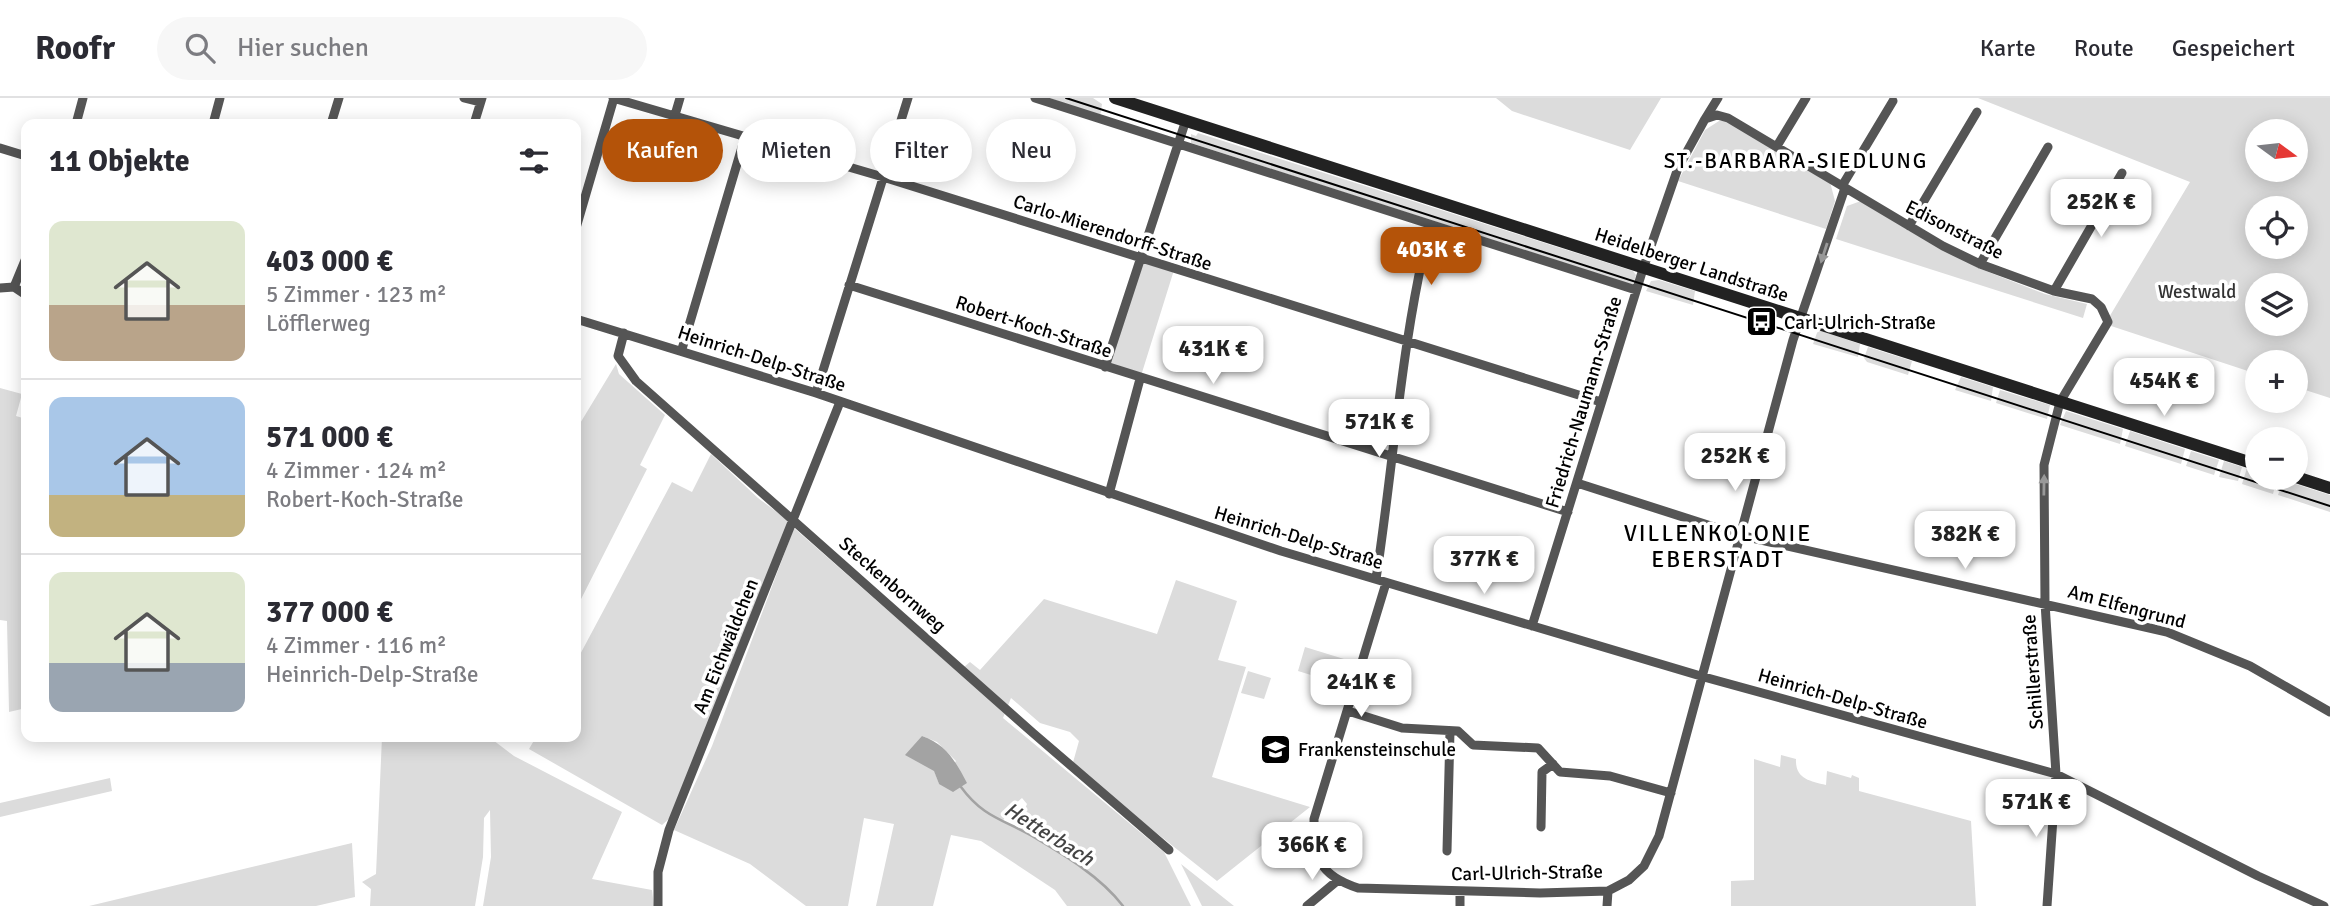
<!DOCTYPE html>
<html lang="de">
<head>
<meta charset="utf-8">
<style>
  body { margin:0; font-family:Signika,sans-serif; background:#f7f7f7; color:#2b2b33; height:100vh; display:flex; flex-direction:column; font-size:26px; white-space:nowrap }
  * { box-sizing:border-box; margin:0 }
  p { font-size:23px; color:#7c7c81 }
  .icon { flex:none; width:38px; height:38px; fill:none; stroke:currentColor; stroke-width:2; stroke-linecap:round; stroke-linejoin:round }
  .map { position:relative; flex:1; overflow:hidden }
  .details { position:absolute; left:21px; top:21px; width:560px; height:623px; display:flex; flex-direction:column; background:#fff; border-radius:14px; box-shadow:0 4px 18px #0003 }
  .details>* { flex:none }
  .banner { position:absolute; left:602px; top:21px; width:665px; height:63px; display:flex; gap:14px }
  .needle { width:46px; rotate:105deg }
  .controls { position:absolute; left:2245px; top:21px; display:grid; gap:14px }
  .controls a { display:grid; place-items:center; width:63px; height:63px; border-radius:50%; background:#fff; box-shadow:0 4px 18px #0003; font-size:35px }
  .price { position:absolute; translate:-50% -60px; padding:0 16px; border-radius:14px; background:#fff; color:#222; font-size:23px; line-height:46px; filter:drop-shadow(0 2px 4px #0008) }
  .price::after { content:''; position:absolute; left:50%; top:42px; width:21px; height:16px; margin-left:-10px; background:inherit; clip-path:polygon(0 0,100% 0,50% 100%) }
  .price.active { background:#b45309; color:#fff }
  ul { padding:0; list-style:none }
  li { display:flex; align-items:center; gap:21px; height:175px; padding:0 28px }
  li+li { border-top:2px solid #e1e1e2 }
  li span { display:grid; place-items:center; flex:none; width:196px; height:140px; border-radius:14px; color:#555 }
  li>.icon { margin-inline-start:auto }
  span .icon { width:84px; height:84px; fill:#fffc; stroke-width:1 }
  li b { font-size:30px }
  h2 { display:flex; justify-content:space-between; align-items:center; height:84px; padding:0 28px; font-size:30px }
  .pill { padding:0 24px; border-radius:32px; background:#fff; box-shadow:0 4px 18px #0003; font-size:24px; line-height:63px }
  .pill.active { background:#b45309; color:#fff }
  header { display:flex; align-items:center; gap:42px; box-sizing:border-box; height:98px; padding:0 35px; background:#fff; border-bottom:2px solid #e1e1e2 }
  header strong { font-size:33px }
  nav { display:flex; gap:38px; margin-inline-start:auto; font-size:24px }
  .search { width:490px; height:63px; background:#f7f7f7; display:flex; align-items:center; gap:18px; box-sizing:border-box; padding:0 24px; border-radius:38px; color:#7c7c81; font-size:26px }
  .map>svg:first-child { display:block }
  .green { fill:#dcdcdc; fill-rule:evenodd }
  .water { fill:#a3a3a3 }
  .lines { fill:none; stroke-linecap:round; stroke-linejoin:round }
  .stream { stroke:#a3a3a3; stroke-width:2.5 }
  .street { stroke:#555; stroke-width:9 }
  .secondary { stroke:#222; stroke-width:12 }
  .tram { stroke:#000; stroke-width:2 }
  .oneway { fill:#999 }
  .labels { text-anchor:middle; stroke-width:7; stroke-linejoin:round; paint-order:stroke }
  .street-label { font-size:19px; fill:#000; stroke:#fff }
  .park-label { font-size:19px; fill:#333; stroke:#fff }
  .poi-label { font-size:19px; fill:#000; stroke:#fff; text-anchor:start }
  .neighbourhood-label { font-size:21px; letter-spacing:2px; fill:#000; stroke:#fff }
  .water-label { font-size:21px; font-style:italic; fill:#444; stroke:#fff }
  .quarter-label { font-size:23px; letter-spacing:2px; fill:#000; stroke:#fff }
</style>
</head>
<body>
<header>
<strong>Roofr</strong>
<div class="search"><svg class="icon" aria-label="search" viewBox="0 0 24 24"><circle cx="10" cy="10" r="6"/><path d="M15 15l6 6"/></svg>Hier suchen</div>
<nav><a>Karte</a><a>Route</a><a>Gespeichert</a></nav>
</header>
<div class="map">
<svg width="2330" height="808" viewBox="0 0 2330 808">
  <rect width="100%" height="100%" fill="#fff"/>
  <!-- green -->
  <path class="green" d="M1050,0H1093L1102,6L1100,19Z
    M1496,0H1661L1630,52L1512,13Z
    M1978,0H2330V300L2296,289V264H2258L2257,276L2105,226L2190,84ZM2258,33H2296V72H2258ZM2258,110H2296V149H2258ZM2258,187H2296V226H2258Z
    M1719,23H1727L1830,84L1835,103L1826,131L1678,83L1705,32Z
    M1198,35L1633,173L1636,177L1633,187L1191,45V36L1196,38Z
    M1861,103L1978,170L2045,196L2087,206L2083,220L1836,141L1847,108Z
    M1141,161L1174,172L1140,281L1105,269Z
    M1659,182L1695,193L1693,207L1646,193L1651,183Z
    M1818,232L1860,246L1858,259L1813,246Z
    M1868,249L1912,263L1908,277L1867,264L1864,260Z
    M616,266L619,276L665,317L640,367L647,371L576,511V326L579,327Z
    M1961,279L1993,289L1991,303L1955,292Z
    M0,290L22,296L16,318L26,321V610L9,614L7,523L0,522Z
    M2000,292L2050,307L2047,321L1996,305Z
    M2066,313L2123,331L2120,346L2060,327Z
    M2130,333L2185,351L2181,366L2125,348Z
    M2191,353L2219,362L2214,377L2186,368Z
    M711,356L758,400L789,423L670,720L662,727L529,651L536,639H576V564L672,384L692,394Z
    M2224,363L2242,369L2238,383L2219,379Z
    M2247,370L2257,374L2258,380H2277L2273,396L2242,386Z
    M2283,382L2330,397V414L2278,397Z
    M794,430L958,574L970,564L980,572L1044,501L1157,536L1176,482L1237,503L1218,562L1246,569L1212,679L1310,709L1217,783L1072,668L1079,643L1070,634L1040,625L1011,600L1003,620L1164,754L1191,808H1067L1055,792L981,743L951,737L933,808H876L894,726L864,720L848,808H806L750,766L674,732L712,648ZM922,638L937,644L956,663L939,686ZM1022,700L1027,706L1017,729L1003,723L1008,712Z
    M1305,549L1344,561L1337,585L1298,573Z
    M1248,573L1271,580L1264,601L1241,595Z
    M382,639H489L514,658L622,714L592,781L652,792L654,808H483L491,759L490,712L484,720L483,759L475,808H370L371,791L362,784L376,776Z
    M1781,657L1796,661C1795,681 1810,683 1826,687L1827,673L1851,680L1852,677L1859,680V693L1971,723L1976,808H1731V783L1754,782V661L1780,669Z
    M110,680L112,693L0,719V705Z
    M352,745L355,799L316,808H89Z
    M1181,766L1234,808H1202Z"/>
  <!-- water -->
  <path class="water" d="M922,638C946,646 956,664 967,685L953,694L939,686L934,673L905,657Z"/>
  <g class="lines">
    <!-- stream -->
    <path class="stream" d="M961,689C983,719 1002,721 1032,738C1064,757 1100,778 1123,808"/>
    <!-- street -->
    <path class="street" d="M464,0L480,4
      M613,0L883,79L1601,304
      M1035,0L1636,192
      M675,17L680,0
      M1705,21L1718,0
      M76,26L83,0
      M213,26L220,0
      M331,26L339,0
      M474,26L482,0
      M1777,48L1806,0
      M0,50L26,58
      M1842,88L1893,3
      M1909,128L1977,14
      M576,130L614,0
      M1980,166L2048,49
      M849,187L1568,414
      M14,189L26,160
      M0,190L14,189L26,197
      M2054,193L2122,75
      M576,221L816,295L1281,453L1704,579L2056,676L2258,778L2324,808
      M624,235L618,258L636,283L1033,635L1169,752
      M682,251L745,39
      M1105,269L1186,22
      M816,295L908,0
      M1577,385L1739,437L2167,534L2250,568L2330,614
      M1109,396L1140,281
      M1376,481C1394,364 1401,243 1430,128
      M1386,485L1314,721C1314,759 1318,777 1358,790L1540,795L1608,793L1629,782L1644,768L1659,738L1793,242L1845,90
      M1532,528L1643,171L1678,70L1705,21L1717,17L1728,20L1943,148L1980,166L2054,193L2092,201L2101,209L2108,224L2060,304L2044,367L2045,505L2056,676L2047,808
      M1348,613L1402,630L1458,633L1473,647L1538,650L1560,674L1610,678L1671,695
      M1541,729L1542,674L1553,666
      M1447,753L1450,633
      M658,808V774L669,732L840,304
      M1307,808L1337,783
      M1460,808V794
      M1607,808L1608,793"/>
    <!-- secondary -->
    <path class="secondary" d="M1115,0L2258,367
      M2296,379L2330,390"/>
    <!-- tram -->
    <path class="tram" d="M1066,0L2330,408"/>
  </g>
  <!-- one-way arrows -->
  <defs><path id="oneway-solid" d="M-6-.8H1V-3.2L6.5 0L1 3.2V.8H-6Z" transform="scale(1.75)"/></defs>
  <g class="oneway">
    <use href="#oneway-solid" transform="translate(1824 155) rotate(108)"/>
    <use href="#oneway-solid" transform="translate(2044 387) rotate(-89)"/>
  </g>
  <!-- icons -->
  <defs>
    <symbol id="bus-square" viewBox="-11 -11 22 22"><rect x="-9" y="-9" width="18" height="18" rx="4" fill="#000" stroke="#fff"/><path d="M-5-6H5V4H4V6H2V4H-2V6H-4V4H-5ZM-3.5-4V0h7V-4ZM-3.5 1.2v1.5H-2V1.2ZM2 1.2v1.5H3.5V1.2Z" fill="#fff"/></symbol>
    <symbol id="school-square" viewBox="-11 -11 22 22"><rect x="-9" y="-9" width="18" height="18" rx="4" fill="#000" stroke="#fff"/><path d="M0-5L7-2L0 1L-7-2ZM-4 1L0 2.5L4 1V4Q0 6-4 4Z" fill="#fff"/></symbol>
  </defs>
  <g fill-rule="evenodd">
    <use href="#bus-square" x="1744" y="206" width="35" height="35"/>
    <use href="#school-square" x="1258" y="634" width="35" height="35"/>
  </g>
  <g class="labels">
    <!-- street labels -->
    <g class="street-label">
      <text transform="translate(1955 131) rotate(27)" y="7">Edisonstraße</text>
      <text transform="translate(1113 134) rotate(18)" y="7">Carlo-Mierendorff-Straße</text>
      <text transform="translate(1692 166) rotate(18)" y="7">Heidelberger Landstraße</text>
      <text transform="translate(1034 228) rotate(18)" y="7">Robert-Koch-Straße</text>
      <text transform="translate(762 260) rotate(18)" y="7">Heinrich-Delp-Straße</text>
      <text transform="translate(1583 304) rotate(-73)" y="7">Friedrich-Naumann-Straße</text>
      <text transform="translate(1299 439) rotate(17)" y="7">Heinrich-Delp-Straße</text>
      <text transform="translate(893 486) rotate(41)" y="7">Steckenbornweg</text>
      <text transform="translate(2127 508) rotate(15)" y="7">Am Elfengrund</text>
      <text transform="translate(725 548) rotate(-68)" y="7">Am Eichwäldchen</text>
      <text transform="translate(2032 574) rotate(-94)" y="7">Schillerstraße</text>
      <text transform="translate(1843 600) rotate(16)" y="7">Heinrich-Delp-Straße</text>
      <text transform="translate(1527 774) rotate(-1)" y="7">Carl-Ulrich-Straße</text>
    </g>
    <!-- park labels -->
    <g class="park-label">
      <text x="2197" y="200">Westwald</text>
    </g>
    <!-- poi labels -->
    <g class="poi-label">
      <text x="1784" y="231">Carl-Ulrich-Straße</text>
      <text x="1298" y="658">Frankensteinschule</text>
    </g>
    <!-- neighbourhood labels -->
    <g class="neighbourhood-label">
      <text x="1796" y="70">ST.-BARBARA-SIEDLUNG</text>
    </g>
    <!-- water labels -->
    <g class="water-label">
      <text transform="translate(1049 736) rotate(32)" y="7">Hetterbach</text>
    </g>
    <!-- quarter labels -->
    <g class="quarter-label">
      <text x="1718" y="443">VILLENKOLONIE<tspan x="1718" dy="26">EBERSTADT</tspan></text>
    </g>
  </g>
</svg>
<div class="controls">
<a><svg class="needle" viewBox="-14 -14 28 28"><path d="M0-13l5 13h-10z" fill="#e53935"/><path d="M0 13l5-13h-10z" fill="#7c7c81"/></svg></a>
<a><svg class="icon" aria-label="locate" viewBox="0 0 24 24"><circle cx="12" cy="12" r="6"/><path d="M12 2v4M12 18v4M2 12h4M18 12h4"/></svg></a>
<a><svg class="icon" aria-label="layers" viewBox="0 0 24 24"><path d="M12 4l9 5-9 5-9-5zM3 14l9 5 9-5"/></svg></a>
<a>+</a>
<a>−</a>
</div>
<b class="price" style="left:2101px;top:141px">252K €</b>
<b class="price active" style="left:1431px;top:189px">403K €</b>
<b class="price" style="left:1213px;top:288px">431K €</b>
<b class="price" style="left:2164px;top:320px">454K €</b>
<b class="price" style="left:1379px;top:361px">571K €</b>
<b class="price" style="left:1735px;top:395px">252K €</b>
<b class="price" style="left:1965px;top:473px">382K €</b>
<b class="price" style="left:1484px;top:498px">377K €</b>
<b class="price" style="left:1361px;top:621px">241K €</b>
<b class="price" style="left:2036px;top:741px">571K €</b>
<b class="price" style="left:1312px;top:784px">366K €</b>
<div class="banner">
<a class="pill active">Kaufen</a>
<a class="pill">Mieten</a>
<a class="pill">Filter</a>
<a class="pill">Neu</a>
</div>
<section class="details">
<h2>11 Objekte<svg class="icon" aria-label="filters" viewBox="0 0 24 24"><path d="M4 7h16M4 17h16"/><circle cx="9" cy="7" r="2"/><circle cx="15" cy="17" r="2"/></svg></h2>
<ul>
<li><span style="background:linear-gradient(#dfe7d0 60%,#b9a48a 0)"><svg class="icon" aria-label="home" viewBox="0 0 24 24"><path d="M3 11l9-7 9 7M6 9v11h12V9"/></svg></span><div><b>403 000 €</b><p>5 Zimmer · 123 m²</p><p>Löfflerweg</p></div></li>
<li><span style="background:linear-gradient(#a9c7e8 70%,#c2b280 0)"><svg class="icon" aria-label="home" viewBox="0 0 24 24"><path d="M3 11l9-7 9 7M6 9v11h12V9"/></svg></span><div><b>571 000 €</b><p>4 Zimmer · 124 m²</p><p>Robert-Koch-Straße</p></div></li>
<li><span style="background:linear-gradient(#dfe7d0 65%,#9aa5b1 0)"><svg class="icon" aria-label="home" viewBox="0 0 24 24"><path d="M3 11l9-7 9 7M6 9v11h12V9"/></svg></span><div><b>377 000 €</b><p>4 Zimmer · 116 m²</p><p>Heinrich-Delp-Straße</p></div></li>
</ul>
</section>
</div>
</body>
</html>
